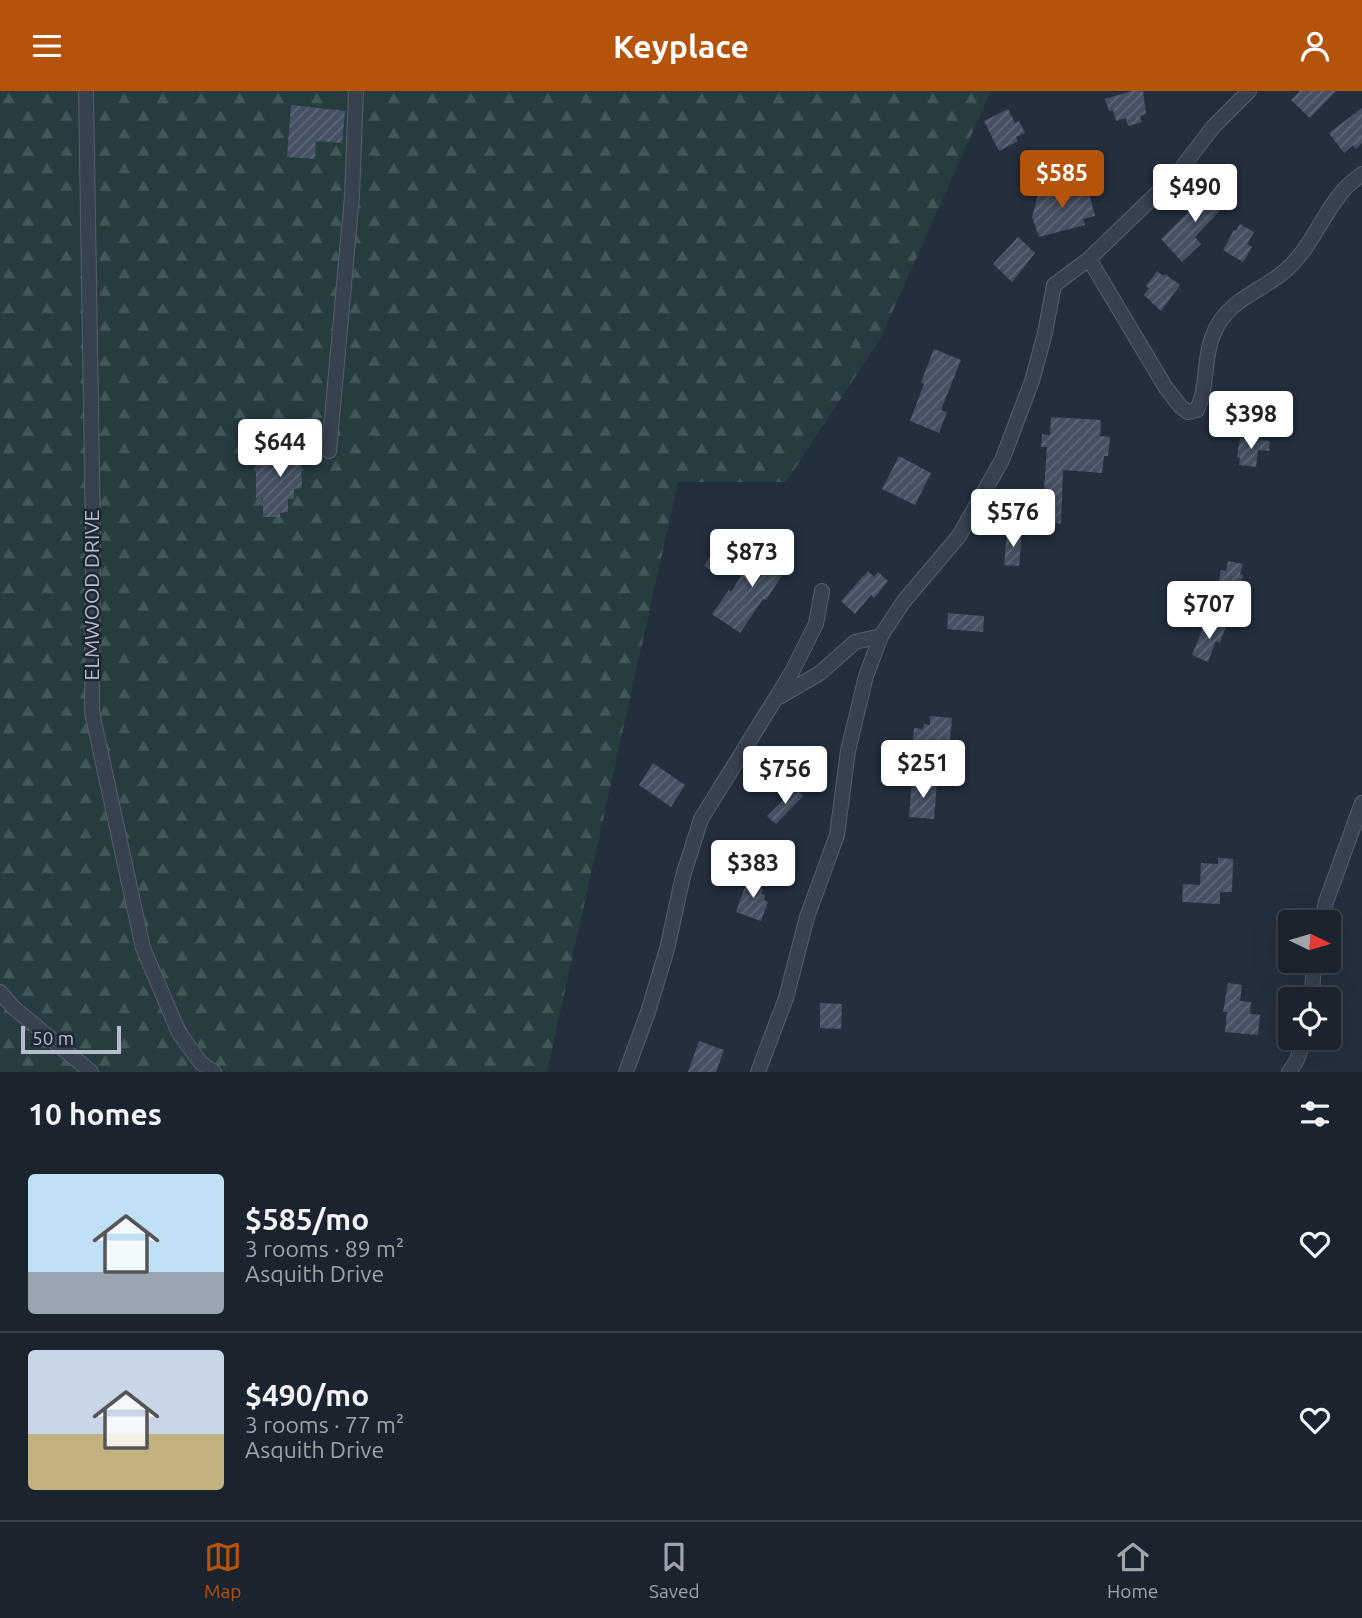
<!DOCTYPE html>
<html lang="en">
<head>
<meta charset="utf-8">
<style>
  body { margin:0; font-family:Ubuntu,sans-serif; background:#282f3a; color:#f1f3f6; height:100vh; display:flex; flex-direction:column; font-size:26px; white-space:nowrap }
  * { box-sizing:border-box; margin:0 }
  p { font-size:23px; color:#a0a4aa }
  .icon { flex:none; width:38px; height:38px; fill:none; stroke:currentColor; stroke-width:2; stroke-linecap:round; stroke-linejoin:round }
  .map { position:relative; height:981px; overflow:hidden }
  .drawer { display:flex; flex-direction:column; background:#1b232e; flex:1 }
  .drawer>* { flex:none }
  .needle { width:46px; rotate:95deg }
  .buttons { position:absolute; left:1278px; top:819px; display:grid; gap:14px }
  .buttons a { display:grid; place-items:center; width:63px; height:63px; border-radius:7px; background:#1b232e; box-shadow:0 7px 28px #0002,0 0 0 2px #39404a; font-size:35px }
  .scale { position:absolute; left:21px; bottom:18px; width:100px; box-sizing:border-box; padding-left:7px; border:4px solid #b4bcc9; border-top:0; font-size:19px; line-height:24px; white-space:nowrap; color:#b4bcc9; -webkit-text-stroke:5px #1d2633; paint-order:stroke }
  .price { position:absolute; translate:-50% -60px; padding:0 16px; border-radius:7px; background:#fff; color:#222; font-size:23px; line-height:46px; filter:drop-shadow(0 2px 4px #0008) }
  .price::after { content:''; position:absolute; left:50%; top:42px; width:21px; height:16px; margin-left:-10px; background:inherit; clip-path:polygon(0 0,100% 0,50% 100%) }
  .price.current { background:#b45309; color:#fff }
  ul { padding:0; list-style:none }
  li { display:flex; align-items:center; gap:21px; height:175px; padding:0 28px }
  li+li { border-top:2px solid #39404a }
  li span { display:grid; place-items:center; flex:none; width:196px; height:140px; border-radius:7px; color:#555 }
  li>.icon { margin-inline-start:auto }
  span .icon { width:84px; height:84px; fill:#fffc; stroke-width:1 }
  li b { font-size:30px }
  h2 { display:flex; justify-content:space-between; align-items:center; height:84px; padding:0 28px; font-size:30px }
  header { display:flex; justify-content:space-between; align-items:center; height:91px; padding:0 28px; background:#b45309; color:#fff; font-size:32px; font-weight:700 }
  .dock { display:flex; justify-content:space-around; align-items:center; height:98px; border-top:2px solid #39404a; background:#1b232e; font-size:19px; color:#a0a4aa }
  .dock a { display:grid; justify-items:center; gap:4px }
  .dock .current { color:#b45309 }
  .map>svg:first-child { display:block }
  .forest { fill:url(#forest-firs) }
  .building { fill:url(#building-hatch) }
  .lines { fill:none; stroke-linecap:round; stroke-linejoin:round }
  .street-casing { stroke:#565f6c; stroke-width:16 }
  .street { stroke:#38414e; stroke-width:14 }
  .labels { text-anchor:middle; stroke-width:5; stroke-linejoin:round; paint-order:stroke }
  .street-label { font-size:21px; fill:#b4bcc9; stroke:#1d2633 }
</style>
</head>
<body>
<header><svg class="icon" aria-label="menu" viewBox="0 0 24 24"><path d="M4 6h16M4 12h16M4 18h16"/></svg>Keyplace<svg class="icon" aria-label="person" viewBox="0 0 24 24"><circle cx="12" cy="8" r="4"/><path d="M4 21q1-7 8-7t8 7"/></svg></header>
<div class="map">
<svg width="1362" height="981" viewBox="0 0 1362 981">
  <defs>
    <pattern id="forest-firs" width="22" height="20" patternUnits="userSpaceOnUse" patternTransform="scale(1.75)"><rect width="22" height="20" fill="#263c3f"/><path d="M5 1l3.5 6h-7zM16 11l3.5 6h-7z" fill="#435659"/></pattern>
    <pattern id="building-hatch" width="6" height="6" patternUnits="userSpaceOnUse" patternTransform="scale(1.75)"><rect width="6" height="6" fill="#455162"/><path d="M-1 1l2-2M0 6l6-6M5 7l2-2" fill="none" stroke="#5d6877"/></pattern>
  </defs>
  <rect width="100%" height="100%" fill="#242f3e"/>
  <!-- forest -->
  <path class="forest" d="M0,0H991L880,248L786,391H678L547,981H0Z"/>
  <!-- building -->
  <path class="building" d="M1132,0H1143L1146,23L1140,25L1142,31L1128,35L1126,27L1116,30L1113,19L1109,20L1105,8Z
    M1300,0H1336L1310,27L1291,9Z
    M291,14L345,20L342,52L316,50L315,68L287,66Z
    M1362,17V52L1356,58L1353,54L1344,62L1329,42Z
    M1008,18L1015,32L1019,30L1025,42L1016,46L1018,50L999,60L984,30Z
    M1087,94L1095,125L1083,128L1085,134L1039,146L1032,126L1038,104Z
    M1215,94L1230,109L1195,146L1201,153L1182,171L1161,148Z
    M1240,133L1254,141L1247,153L1252,156L1243,171L1223,159L1234,139L1236,140Z
    M1018,146L1035,162L1012,191L993,173Z
    M1157,180L1163,185L1165,183L1180,194L1161,220L1144,204L1149,197L1146,195Z
    M934,258L961,269L941,319L947,321L939,342L910,330L924,293L921,291Z
    M1051,326L1101,329L1100,345L1110,346L1108,365H1104L1102,382L1063,379L1061,433L1033,428L1035,416L1040,417L1041,412H1043L1047,356H1041L1042,343L1050,344Z
    M288,343H304L305,356H300L302,397L294,398V408H288V421L280,422V426H263V407H256V369L289,368Z
    M1240,347L1270,350L1269,360L1258,359L1256,376L1239,374L1240,367L1237,366Z
    M899,365L931,382L915,414L882,398Z
    M1007,440L1022,441L1019,475L1004,474Z
    M762,453L790,472L766,509L763,508L740,542L712,523L729,499L731,501Z
    M717,455L727,461L714,481L704,475Z
    M1228,470L1243,473L1240,483L1243,484L1238,510L1215,505L1221,479L1226,480Z
    M868,480L874,486L878,481L888,490L874,507L871,504L855,523L841,510Z
    M948,522L984,525L983,541L947,538Z
    M1215,531L1226,535L1220,552L1216,550L1208,571L1192,564L1205,532L1213,535Z
    M930,625L952,627L948,670L919,668V675L906,674L908,659L912,660L914,637L923,638L924,633L930,634Z
    M759,667L769,675L758,691L747,683Z
    M653,672L685,694L671,716L639,694Z
    M912,690L937,692L934,728L909,726Z
    M795,697L803,705L776,733L767,725Z
    M1218,767L1233,768L1232,801H1220V813L1182,811L1183,793L1200,794L1201,772L1218,773Z
    M749,784L762,788L759,796L763,798L761,803L765,804L764,809L768,811L761,830L736,821Z
    M1228,892L1242,894L1240,910L1251,911L1250,923L1260,924L1258,944L1225,941L1227,921H1223Z
    M820,912L842,913L841,938L820,937Z
    M699,950L724,959L716,981H688Z"/>
  <g class="lines">
    <defs>
      <path id="street" d="M86,0L93,445L92,621L143,857L179,942L201,972L214,981
        M1089,168L1166,297L1181,316L1188,321L1197,319C1210,291 1201,261 1219,232C1235,206 1265,198 1286,179C1311,157 1321,126 1342,101C1347,94 1355,89 1362,83
        M329,360L352,105L356,0
        M779,606L820,582L855,551L881,545
        M1321,831L1326,811L1362,712
        M0,901L14,917L91,981
        M1311,908L1315,870
        M626,981L648,921L667,858L683,785L701,728L792,581L816,533L822,500
        M758,981L786,907L807,826L837,744L848,660L866,585L881,545L890,531L904,510L959,445L1002,369L1032,290L1045,242L1054,194L1089,168L1177,83L1213,36L1249,0
        M1289,981L1296,971L1305,947"/>
    </defs>
    <!-- street casing -->
    <use href="#street" class="street-casing"/>
    <!-- street -->
    <use href="#street" class="street"/>
  </g>
  <g class="labels">
    <!-- street labels -->
    <g class="street-label">
      <text transform="translate(92 504) rotate(-90)" y="7">ELMWOOD DRIVE</text>
    </g>
  </g>
</svg>
<div class="buttons">
<a><svg class="needle" viewBox="-14 -14 28 28"><path d="M0-13l5 13h-10z" fill="#e53935"/><path d="M0 13l5-13h-10z" fill="#a0a4aa"/></svg></a>
<a><svg class="icon" aria-label="locate" viewBox="0 0 24 24"><circle cx="12" cy="12" r="6"/><path d="M12 2v4M12 18v4M2 12h4M18 12h4"/></svg></a>
</div>
<div class="scale">50 m</div>
<b class="price current" style="left:1062px;top:119px">$585</b>
<b class="price" style="left:1195px;top:133px">$490</b>
<b class="price" style="left:1251px;top:360px">$398</b>
<b class="price" style="left:280px;top:388px">$644</b>
<b class="price" style="left:1013px;top:458px">$576</b>
<b class="price" style="left:752px;top:498px">$873</b>
<b class="price" style="left:1209px;top:550px">$707</b>
<b class="price" style="left:923px;top:709px">$251</b>
<b class="price" style="left:785px;top:715px">$756</b>
<b class="price" style="left:753px;top:809px">$383</b>
</div>
<section class="drawer">
<h2>10 homes<svg class="icon" aria-label="filters" viewBox="0 0 24 24"><path d="M4 7h16M4 17h16"/><circle cx="9" cy="7" r="2"/><circle cx="15" cy="17" r="2"/></svg></h2>
<ul>
<li><span style="background:linear-gradient(#bfe0f5 70%,#9aa5b1 0)"><svg class="icon" aria-label="home" viewBox="0 0 24 24"><path d="M3 11l9-7 9 7M6 9v11h12V9"/></svg></span><div><b>$585/mo</b><p>3 rooms · 89 m²</p><p>Asquith Drive</p></div><svg class="icon" aria-label="heart" viewBox="0 0 24 24"><path d="M12 20l-8-8c-3-5 5-10 8-4 3-6 11-1 8 4z"/></svg></li>
<li><span style="background:linear-gradient(#c9d6e8 60%,#c2b280 0)"><svg class="icon" aria-label="home" viewBox="0 0 24 24"><path d="M3 11l9-7 9 7M6 9v11h12V9"/></svg></span><div><b>$490/mo</b><p>3 rooms · 77 m²</p><p>Asquith Drive</p></div><svg class="icon" aria-label="heart" viewBox="0 0 24 24"><path d="M12 20l-8-8c-3-5 5-10 8-4 3-6 11-1 8 4z"/></svg></li>
</ul>
</section>
<nav class="dock">
<a class="current"><svg class="icon" aria-label="map" viewBox="0 0 24 24"><path d="M3 6l6-2 6 2 6-2v14l-6 2-6-2-6 2zM9 4v14M15 6v14"/></svg>Map</a>
<a><svg class="icon" aria-label="saved" viewBox="0 0 24 24"><path d="M7 4h10v16l-5-4-5 4z"/></svg>Saved</a>
<a><svg class="icon" aria-label="home" viewBox="0 0 24 24"><path d="M3 11l9-7 9 7M6 9v11h12V9"/></svg>Home</a>
</nav>
</body>
</html>
